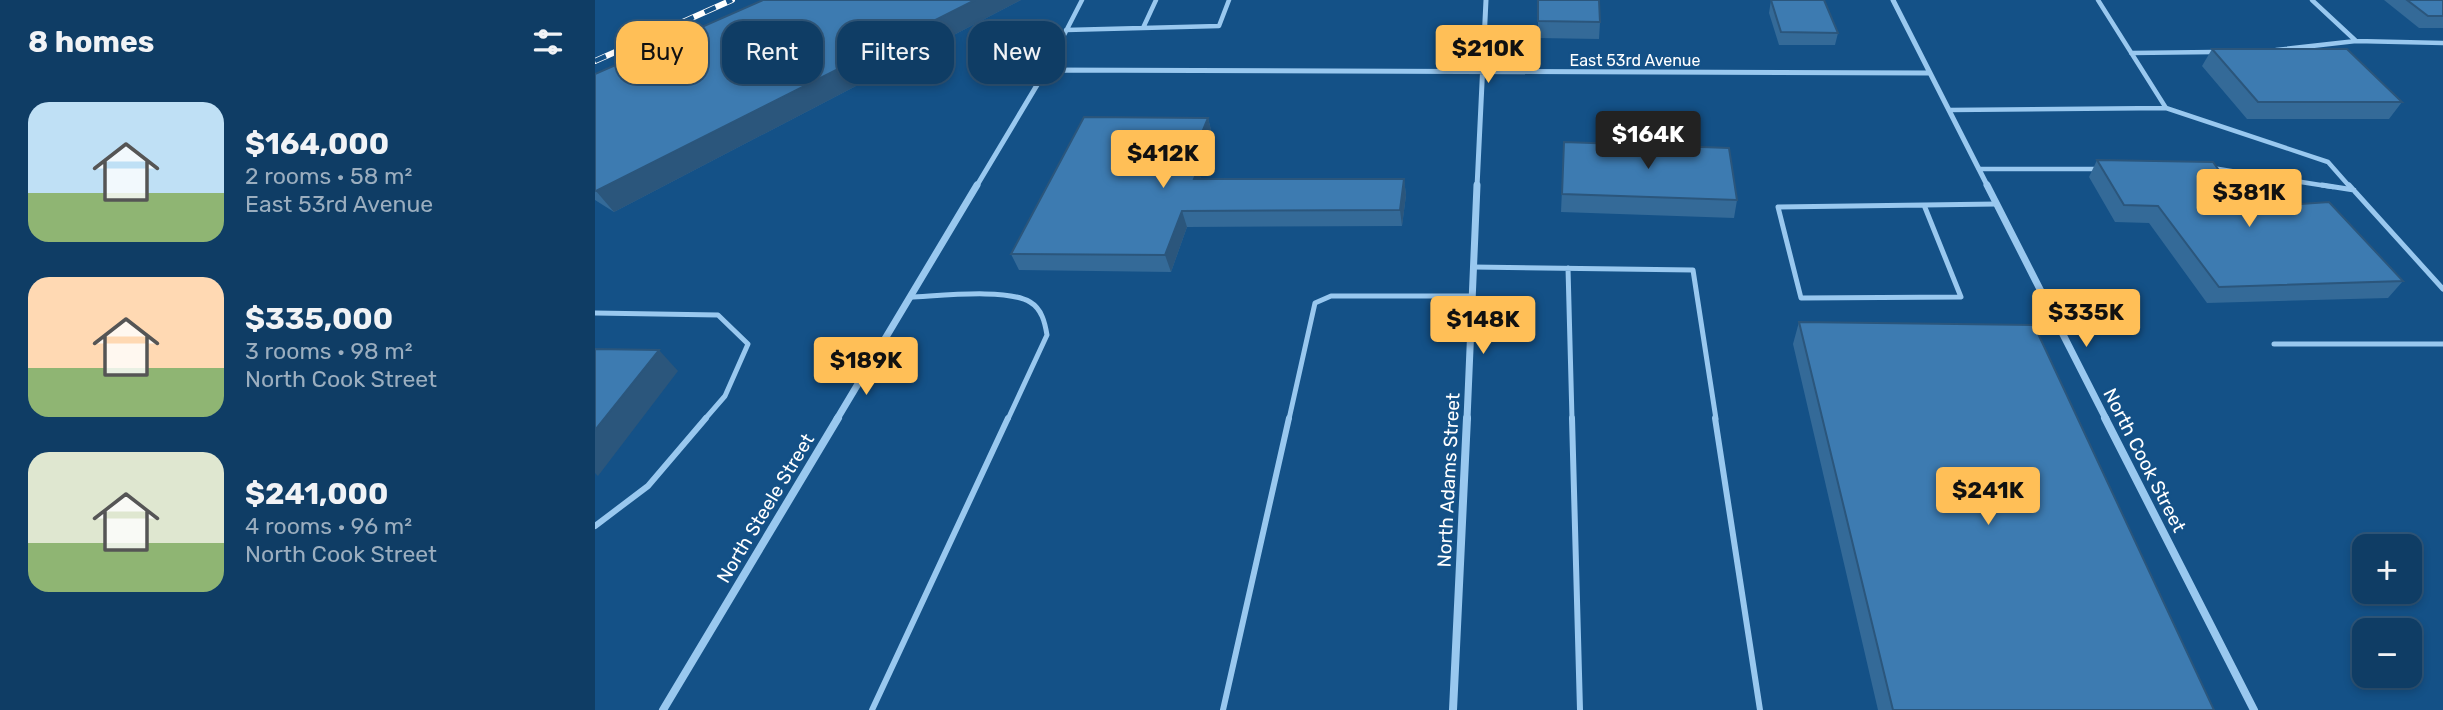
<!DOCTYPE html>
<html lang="en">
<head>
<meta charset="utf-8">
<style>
  body { margin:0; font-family:Rubik,sans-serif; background:#18446b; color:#f1f3f6; height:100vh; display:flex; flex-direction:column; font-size:26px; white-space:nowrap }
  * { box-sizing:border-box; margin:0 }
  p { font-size:23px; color:#9baebf }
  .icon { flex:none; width:38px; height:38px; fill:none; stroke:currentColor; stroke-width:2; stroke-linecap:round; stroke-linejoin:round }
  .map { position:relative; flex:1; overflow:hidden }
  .side { display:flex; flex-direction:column; background:#0f3d65; width:595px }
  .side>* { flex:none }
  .hud { position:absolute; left:21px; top:21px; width:665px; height:63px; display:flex; gap:14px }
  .tools { position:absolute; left:1757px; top:534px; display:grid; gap:14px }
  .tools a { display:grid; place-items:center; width:70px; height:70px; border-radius:14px; background:#0f3d65; box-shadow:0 4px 10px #0003,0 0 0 2px #2f5679; font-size:35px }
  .price { position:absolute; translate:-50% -60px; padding:0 16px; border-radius:7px; background:#ffbf57; color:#111; font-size:23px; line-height:46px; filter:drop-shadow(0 2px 4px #0008) }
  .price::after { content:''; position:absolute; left:50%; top:42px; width:21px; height:16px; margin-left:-10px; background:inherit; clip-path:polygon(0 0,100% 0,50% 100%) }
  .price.selected { background:#222; color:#fff }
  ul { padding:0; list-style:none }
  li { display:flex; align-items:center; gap:21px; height:175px; padding:0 28px }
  li span { display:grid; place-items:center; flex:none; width:196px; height:140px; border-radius:21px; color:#555 }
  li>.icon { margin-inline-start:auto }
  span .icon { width:84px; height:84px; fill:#fffc; stroke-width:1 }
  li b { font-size:30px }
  h2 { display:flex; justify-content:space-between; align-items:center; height:84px; padding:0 28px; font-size:30px }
  .chip { padding:0 24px; border-radius:21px; background:#0f3d65; box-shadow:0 4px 10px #0003,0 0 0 2px #2f5679; font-size:24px; line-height:63px }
  .chip.selected { background:#ffbf57; color:#111 }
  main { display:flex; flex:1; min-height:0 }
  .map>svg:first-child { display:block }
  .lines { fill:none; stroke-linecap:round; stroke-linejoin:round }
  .service-far2 { stroke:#99c8ef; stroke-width:4.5 }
  .service-far1 { stroke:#99c8ef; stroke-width:5 }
  .service { stroke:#99c8ef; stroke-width:6 }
  .minor-far2 { stroke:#99c8ef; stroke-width:5 }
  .minor-far1 { stroke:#99c8ef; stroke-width:7 }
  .minor { stroke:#99c8ef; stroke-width:8 }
  .rail-casing { stroke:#fff; stroke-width:6 }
  .rail { stroke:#145187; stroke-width:4.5; stroke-dasharray:12; stroke-linecap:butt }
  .wall { fill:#346a98 }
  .shaded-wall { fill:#2b567c }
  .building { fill:#3d7bb1; stroke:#2b567c; stroke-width:2 }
  .labels { text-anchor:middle; stroke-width:5; stroke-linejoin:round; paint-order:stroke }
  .far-street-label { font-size:16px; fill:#fff; stroke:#145187 }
  .street-label { font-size:19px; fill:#fff; stroke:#145187 }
</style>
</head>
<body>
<main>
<section class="side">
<h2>8 homes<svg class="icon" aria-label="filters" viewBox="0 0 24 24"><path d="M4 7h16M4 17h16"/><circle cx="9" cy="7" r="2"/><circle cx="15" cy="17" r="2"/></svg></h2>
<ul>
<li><span style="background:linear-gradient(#bfe0f5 65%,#8fb573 0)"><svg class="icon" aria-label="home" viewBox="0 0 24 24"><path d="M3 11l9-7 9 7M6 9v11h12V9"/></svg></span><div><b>$164,000</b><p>2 rooms · 58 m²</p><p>East 53rd Avenue</p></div></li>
<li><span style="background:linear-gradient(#ffd9b3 65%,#8fb573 0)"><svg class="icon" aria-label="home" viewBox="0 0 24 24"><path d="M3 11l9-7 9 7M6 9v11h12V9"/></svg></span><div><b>$335,000</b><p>3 rooms · 98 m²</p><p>North Cook Street</p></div></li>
<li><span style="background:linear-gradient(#dfe7d0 65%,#8fb573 0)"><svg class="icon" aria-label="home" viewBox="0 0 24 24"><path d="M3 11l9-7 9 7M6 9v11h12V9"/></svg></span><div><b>$241,000</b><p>4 rooms · 96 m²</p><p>North Cook Street</p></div></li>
</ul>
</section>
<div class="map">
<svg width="1848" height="710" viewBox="0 0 1848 710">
  <rect width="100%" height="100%" fill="#145187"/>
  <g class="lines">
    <!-- service-far2 -->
    <path class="service-far2" d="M1503,0L1571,108
      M1717,0L1761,41L1848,43
      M548,28L561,0
      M471,30L624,26L634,0
      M1681,50L1761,41
      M1536,53L1619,52
      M451,70L487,0
      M1354,110L1571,108L1733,162L1755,187
      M1617,168L1738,187
      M1384,169H1505"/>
    <!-- service-far1 -->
    <path class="service-far1" d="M1727,185L1759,190
      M1754,185L1848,289
      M1329,205L1366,297L1206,298L1183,207Z
      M1329,205L1402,204
      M878,267L1098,270L1121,419
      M973,268L977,419
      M315,297C343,296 412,288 435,302C447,309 450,323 452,335L413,419
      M0,313L123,315L153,344L130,396L110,419
      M1679,344H1848
      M694,419L720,303L736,296H877"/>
    <!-- service -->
    <path class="service" d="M977,418L985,710
      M1120,418L1165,710
      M0,526L53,486L111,418
      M277,710L413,418
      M628,710L694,418"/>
    <!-- minor-far2 -->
    <path class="minor-far2" d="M1298,0L1393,187
      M381,187L451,70L1335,73
      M882,187L891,0"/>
    <!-- minor-far1 -->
    <path class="minor-far1" d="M1392,185L1511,419
      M242,419L382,185
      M872,419L882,185"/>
    <!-- minor -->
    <path class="minor" d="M1510,418L1659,710
      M68,710L243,418
      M858,710L872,418"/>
    <defs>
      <path id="rail" d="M0,61L137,0"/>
    </defs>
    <!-- rail casing -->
    <use href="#rail" class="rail-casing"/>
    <!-- rail -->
    <use href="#rail" class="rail"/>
  </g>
  <!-- wall -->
  <path class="wall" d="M168,0H426L19,212L0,200V74Z
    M943,0L1005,22L1004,39L943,38Z
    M1176,0L1243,33L1240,45H1184L1174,13Z
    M1789,0H1848V28H1824Z
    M1617,49L1807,102L1794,119H1652L1607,66Z
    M613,118L617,134L603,170L606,179H809L811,195L807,226L592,227L576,272L424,270L416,254Z
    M969,142L1142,200L1139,218L966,212Z
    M1502,160L1651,208L1808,281L1793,298L1612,303L1554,223L1520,222L1494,177Z
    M1204,322L1619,710H1283L1198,344Z"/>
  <!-- shaded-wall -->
  <path class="shaded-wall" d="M380,0H426L19,212L1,191Z
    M613,118L617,134L603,170L608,185L599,179L592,169Z
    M809,179L811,195L807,226L805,210Z
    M587,211L592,227L576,272L570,255Z
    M64,350L83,371L3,476L0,473V430Z"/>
  <!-- building -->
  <path class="building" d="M168,0H380L1,191L0,190V74Z
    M943,0H1004L1005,22L943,21Z
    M1176,0H1229L1243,33L1186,32Z
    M1812,0H1848V16H1833Z
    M1617,49H1752L1807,102H1663Z
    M489,117L613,118L592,169H603L599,179H809L805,210L587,211L570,255L416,254Z
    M969,142L1134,148L1142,200L967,194Z
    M1502,160L1618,162L1651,208L1734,202L1808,281L1624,287L1563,206L1529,205Z
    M1204,322L1439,325L1619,710H1298Z
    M0,349L64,350L0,430Z"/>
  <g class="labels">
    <!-- far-street labels -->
    <g class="far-street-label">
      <text x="1040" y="66">East 53rd Avenue</text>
    </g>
    <!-- street labels -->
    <g class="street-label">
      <text transform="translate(1550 460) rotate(63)" y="7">North Cook Street</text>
      <text transform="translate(853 480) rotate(-87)" y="7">North Adams Street</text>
      <text transform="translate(170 508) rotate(-59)" y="7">North Steele Street</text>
    </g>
  </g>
</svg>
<div class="tools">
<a>+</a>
<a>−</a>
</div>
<b class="price" style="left:893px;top:85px">$210K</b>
<b class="price selected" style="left:1053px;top:171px">$164K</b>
<b class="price" style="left:568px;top:190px">$412K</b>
<b class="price" style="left:1654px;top:229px">$381K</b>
<b class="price" style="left:1491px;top:349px">$335K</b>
<b class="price" style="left:888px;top:356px">$148K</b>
<b class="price" style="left:271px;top:397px">$189K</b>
<b class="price" style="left:1393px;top:527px">$241K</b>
<div class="hud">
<a class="chip selected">Buy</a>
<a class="chip">Rent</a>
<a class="chip">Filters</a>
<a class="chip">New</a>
</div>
</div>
</main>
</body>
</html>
